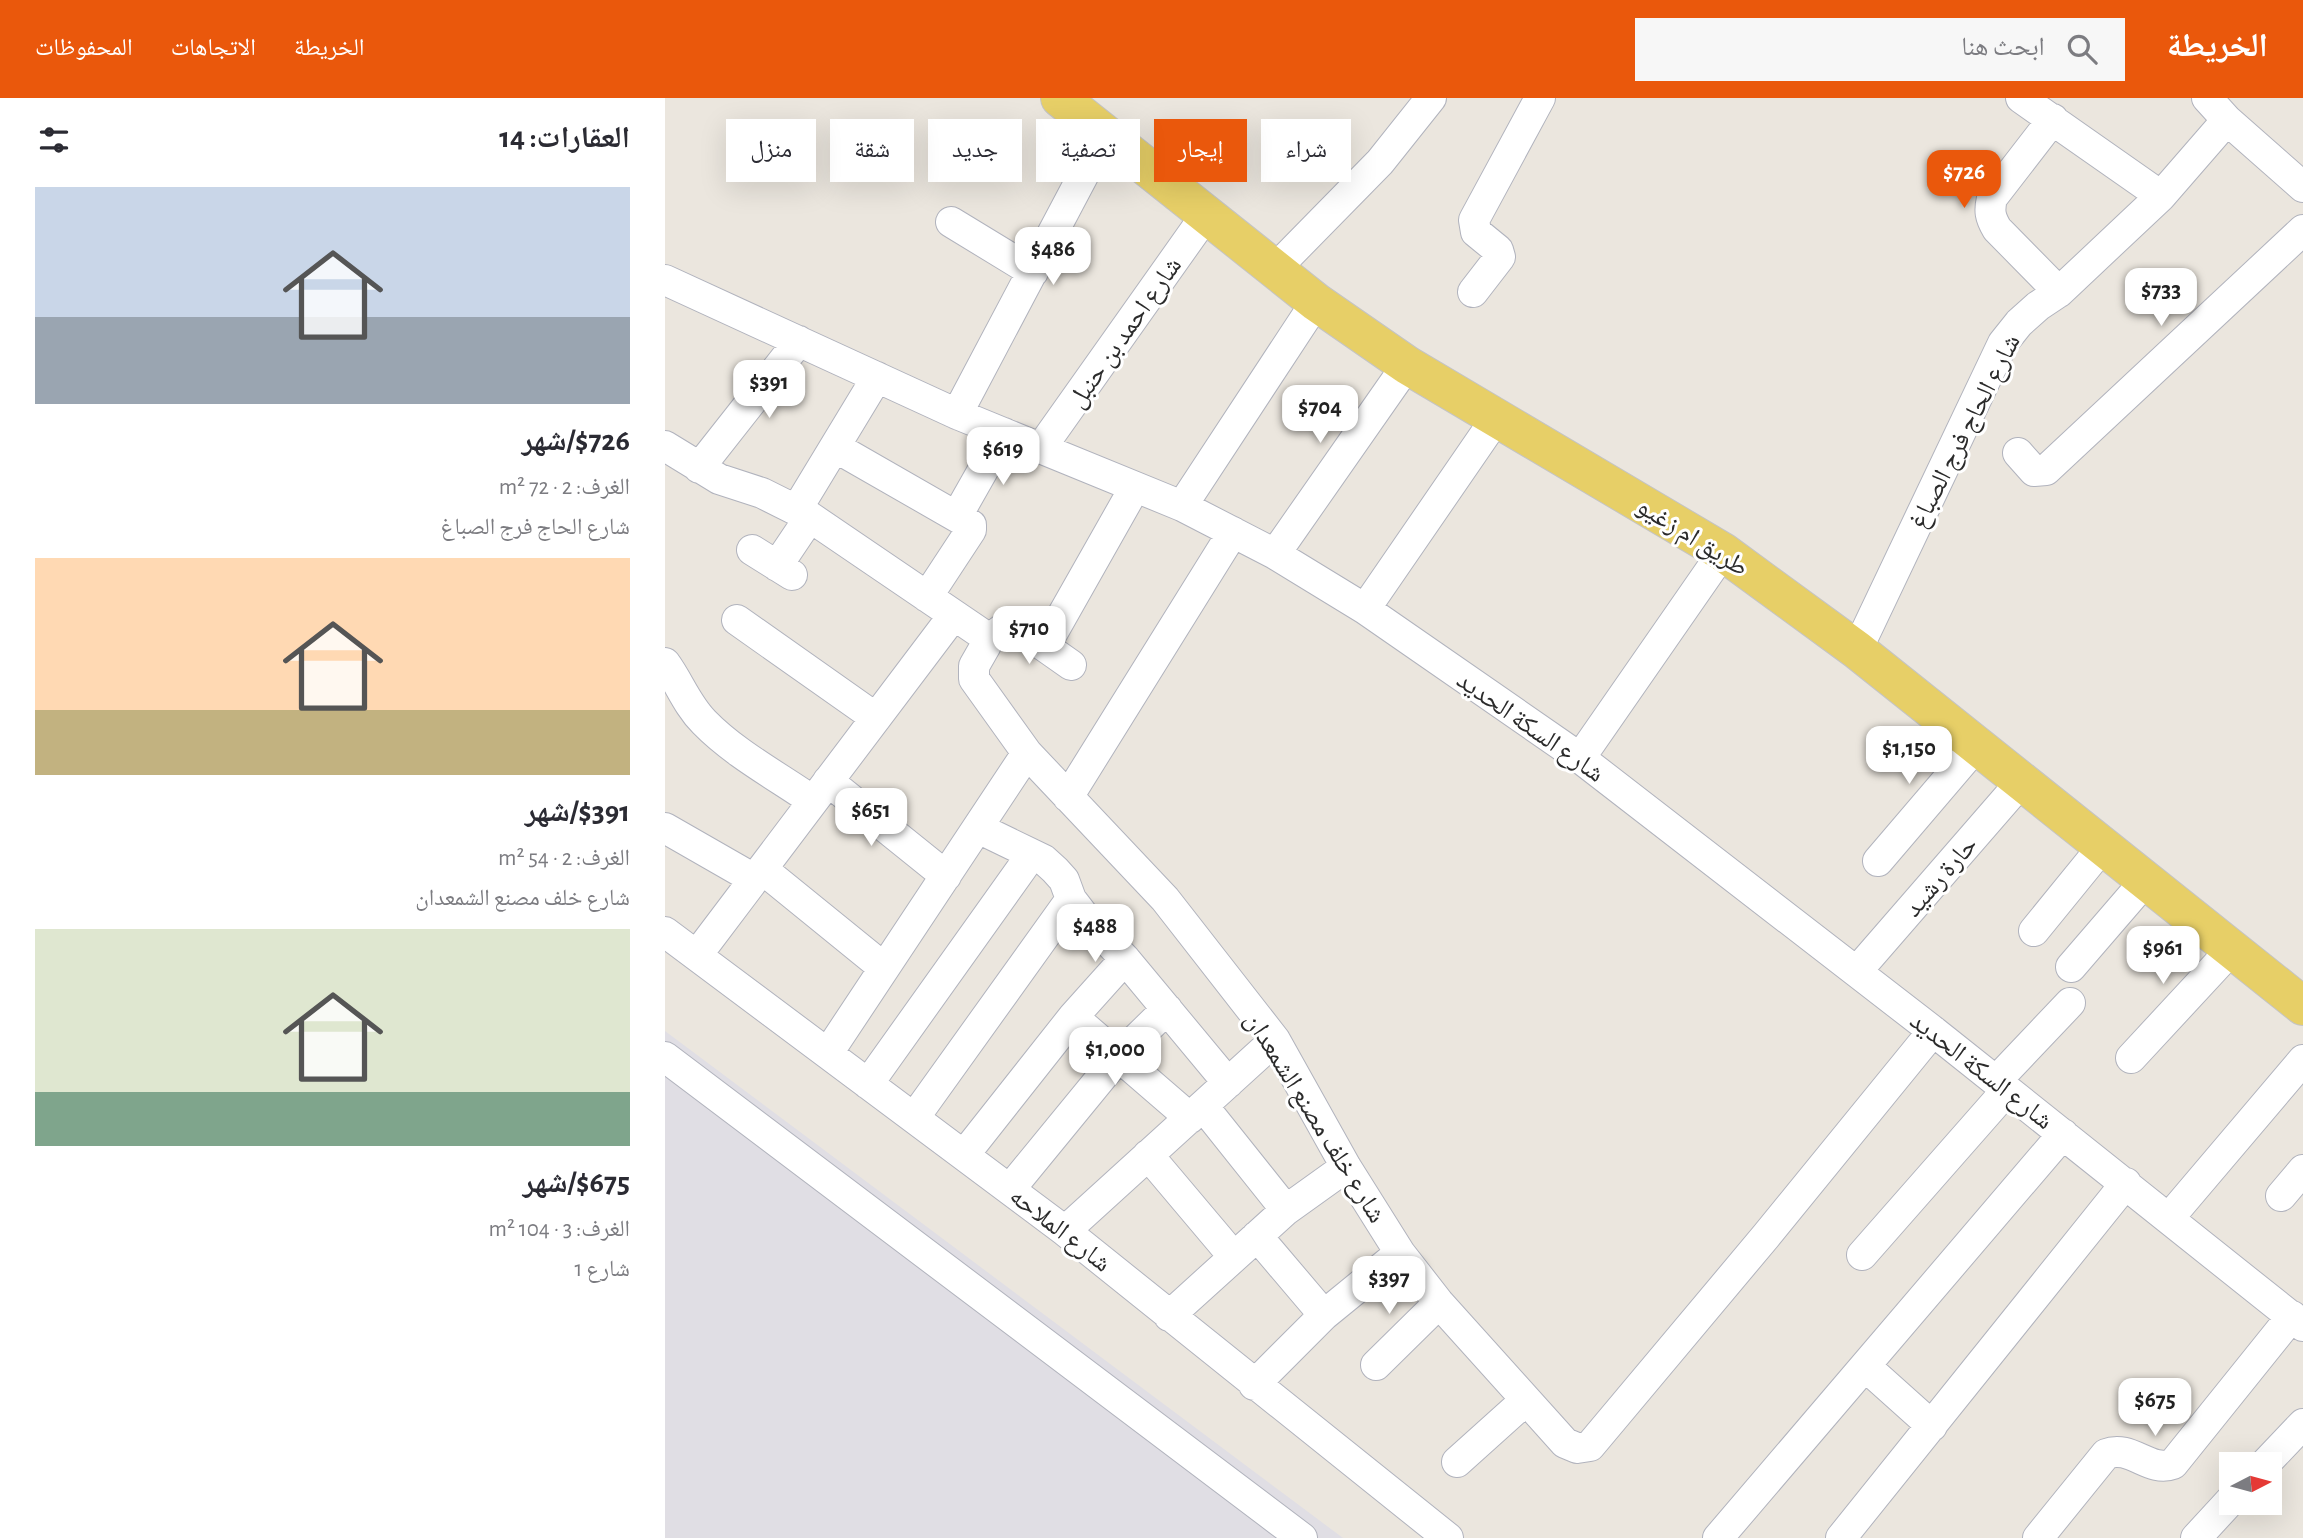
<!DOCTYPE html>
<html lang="ar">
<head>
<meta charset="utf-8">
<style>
  body { margin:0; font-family:"Alegreya Sans","Noto Naskh Arabic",sans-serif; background:#f7f7f7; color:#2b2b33; direction:rtl; height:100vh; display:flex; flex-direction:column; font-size:26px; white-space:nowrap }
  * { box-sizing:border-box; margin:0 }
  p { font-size:23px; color:#7c7c81 }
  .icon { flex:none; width:38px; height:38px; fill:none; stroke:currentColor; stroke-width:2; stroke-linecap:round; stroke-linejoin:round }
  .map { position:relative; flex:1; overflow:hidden; direction:ltr }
  .panel { display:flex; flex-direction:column; background:#fff; width:665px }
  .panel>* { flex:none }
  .guide { position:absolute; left:21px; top:21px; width:665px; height:63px; direction:rtl; display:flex; gap:14px }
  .needle { width:46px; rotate:84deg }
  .buttons { position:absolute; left:1554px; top:1354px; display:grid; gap:14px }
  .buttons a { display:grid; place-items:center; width:63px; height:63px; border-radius:0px; background:#fff; box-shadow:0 7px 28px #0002; font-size:35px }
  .price { position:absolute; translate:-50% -60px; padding:0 16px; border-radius:14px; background:#fff; color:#222; font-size:23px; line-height:46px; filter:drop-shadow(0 2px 4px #0008) }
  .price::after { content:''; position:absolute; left:50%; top:42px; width:21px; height:16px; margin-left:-10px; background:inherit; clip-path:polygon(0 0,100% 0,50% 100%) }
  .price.current { background:#ea580c; color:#fff }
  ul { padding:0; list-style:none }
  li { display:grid; align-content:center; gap:14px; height:371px; padding:0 35px }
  li span { display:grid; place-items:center; height:217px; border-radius:0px; color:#555 }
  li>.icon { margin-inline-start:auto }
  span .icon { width:126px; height:126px; fill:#fffc; stroke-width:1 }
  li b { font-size:30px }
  h2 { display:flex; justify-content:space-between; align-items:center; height:84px; padding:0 35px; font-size:30px }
  .tag { padding:0 24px; border-radius:0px; background:#fff; box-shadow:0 7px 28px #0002; font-size:24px; line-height:63px }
  .tag.current { background:#ea580c; color:#fff }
  header { display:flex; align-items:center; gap:42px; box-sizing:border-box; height:98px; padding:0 35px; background:#ea580c; color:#fff }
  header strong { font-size:33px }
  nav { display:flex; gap:38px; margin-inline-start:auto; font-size:24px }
  .search { width:490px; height:63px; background:#f7f7f7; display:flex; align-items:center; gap:18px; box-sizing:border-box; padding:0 24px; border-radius:0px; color:#7c7c81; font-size:26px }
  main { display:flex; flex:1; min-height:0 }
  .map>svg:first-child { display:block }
  .industrial { fill:#e0dee4 }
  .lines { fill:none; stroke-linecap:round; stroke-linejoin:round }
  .minor-casing { stroke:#b1b3bd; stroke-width:32 }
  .major-casing { stroke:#c4c4c4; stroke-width:40 }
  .minor { stroke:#fff; stroke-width:30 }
  .major { stroke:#e7cf67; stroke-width:38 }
  .labels { text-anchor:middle; stroke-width:6; stroke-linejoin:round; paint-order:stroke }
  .street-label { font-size:26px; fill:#2b2b2b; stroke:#fff }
</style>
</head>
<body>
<header>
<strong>الخريطة</strong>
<div class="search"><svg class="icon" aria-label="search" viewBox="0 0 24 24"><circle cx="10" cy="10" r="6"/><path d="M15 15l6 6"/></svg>ابحث هنا</div>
<nav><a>الخريطة</a><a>الاتجاهات</a><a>المحفوظات</a></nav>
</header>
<main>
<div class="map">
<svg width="1638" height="1440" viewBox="0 0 1638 1440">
  <rect width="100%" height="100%" fill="#ebe6de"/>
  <!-- industrial -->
  <path class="industrial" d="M0,933L678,1440H0Z"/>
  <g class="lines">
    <defs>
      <path id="minor" d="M1356,0L1496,98
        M1542,0L1562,22L1638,89
        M1388,21L1327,100C1324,113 1325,119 1332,131L1394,194
        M286,124L368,174
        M609,172L715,64L766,0
        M0,182L292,316L517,408L610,456L700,511L915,660L1268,933L1638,1228
        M808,194L835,159L833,152L811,134L809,122L875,0
        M292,316L439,38
        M0,348L54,381L97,395L145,419L317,536L321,547L309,568V581L362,655L500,801L610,942L681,1069L735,1155L774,1205L900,1345L912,1350L925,1348L1101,1138L1268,933
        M170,349L306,427V432L262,499
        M376,350L541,117
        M1353,355L1369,373L1381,372L1638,132
        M34,370L134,243
        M517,408L651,204
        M132,411L212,279
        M292,418L339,335
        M87,452L127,477
        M610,456L742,267
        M112,468L145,419
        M700,511L832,319
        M72,522L211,620
        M321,543L342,528L352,529L406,567
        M380,548L470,389
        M1192,552L1338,245L1354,225L1373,208L1394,194L1496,98L1562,22
        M0,565C14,584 22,607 39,624C69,655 112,678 148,703
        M915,660L1058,454
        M163,683L281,778
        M403,699L568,434
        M0,730L89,781
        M313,730L379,762L390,772L399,782L406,801L419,818L460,861L563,985
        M1213,763L1312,647
        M97,771L219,870
        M1369,833L1439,747
        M0,834L400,1133L783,1440
        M32,857L288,518
        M1406,869L1481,782
        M1192,873L1357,683
        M408,919L525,1020
        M163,955L362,655
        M0,959L637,1440
        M1466,960L1567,851
        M1331,983L1405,905
        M203,986L367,756
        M538,1008L621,1112
        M249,1020L406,801
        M299,1057L408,919L460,861
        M483,1057L569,1159
        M345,1091L454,958L502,911
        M1616,1098L1638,1072
        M1504,1120L1638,962
        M400,1133L610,942
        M592,1138L659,1217
        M1197,1157L1342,992
        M504,1218L621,1112L681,1069
        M711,1267L774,1205
        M1200,1268L1267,1328
        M589,1287L659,1217L735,1155
        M792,1364L861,1302
        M1599,1367L1638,1326
        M1053,1440L1398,1036
        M1176,1440L1461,1085
        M1373,1440L1441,1356C1466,1346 1484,1375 1508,1366L1627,1218
        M1531,1440L1566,1402"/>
      <path id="major" d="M395,0L651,204L742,267L1058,454L1192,552L1638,908"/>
    </defs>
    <!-- minor casing -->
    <use href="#minor" class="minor-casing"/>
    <!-- major casing -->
    <use href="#major" class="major-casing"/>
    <!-- minor -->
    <use href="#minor" class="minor"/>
    <!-- major -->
    <use href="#major" class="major"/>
  </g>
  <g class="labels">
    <!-- street labels -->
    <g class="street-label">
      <text transform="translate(459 234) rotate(-55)" y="9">شارع احمد بن حنبل</text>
      <text transform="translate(1299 333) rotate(-63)" y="9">شارع الحاج فرج الصباغ</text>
      <text transform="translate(1028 438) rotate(32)" y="9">طريق ام زغيو</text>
      <text transform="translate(866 628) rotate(35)" y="9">شارع السكة الحديد</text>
      <text transform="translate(1275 778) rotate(-49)" y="9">حارة رشيد</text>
      <text transform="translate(1317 972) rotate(38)" y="9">شارع السكة الحديد</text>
      <text transform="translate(651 1019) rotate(58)" y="9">شارع خلف مصنع الشمعدان</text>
      <text transform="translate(396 1131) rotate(38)" y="9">شارع الملاحه</text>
    </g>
  </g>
</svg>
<div class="buttons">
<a><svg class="needle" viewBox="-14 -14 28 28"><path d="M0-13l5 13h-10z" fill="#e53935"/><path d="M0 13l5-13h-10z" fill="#7c7c81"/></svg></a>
</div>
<b class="price current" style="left:1299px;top:112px">$726</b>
<b class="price" style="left:388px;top:189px">$486</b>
<b class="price" style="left:1496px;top:230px">$733</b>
<b class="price" style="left:104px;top:322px">$391</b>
<b class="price" style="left:655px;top:347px">$704</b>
<b class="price" style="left:338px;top:389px">$619</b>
<b class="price" style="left:364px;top:568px">$710</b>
<b class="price" style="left:1244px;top:688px">$1,150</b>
<b class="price" style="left:206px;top:750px">$651</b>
<b class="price" style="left:430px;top:866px">$488</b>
<b class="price" style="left:1498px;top:888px">$961</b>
<b class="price" style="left:450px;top:989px">$1,000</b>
<b class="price" style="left:724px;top:1218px">$397</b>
<b class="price" style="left:1490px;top:1340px">$675</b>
<div class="guide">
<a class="tag">شراء</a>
<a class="tag current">إيجار</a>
<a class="tag">تصفية</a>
<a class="tag">جديد</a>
<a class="tag">شقة</a>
<a class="tag">منزل</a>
</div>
</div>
<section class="panel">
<h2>العقارات: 14<svg class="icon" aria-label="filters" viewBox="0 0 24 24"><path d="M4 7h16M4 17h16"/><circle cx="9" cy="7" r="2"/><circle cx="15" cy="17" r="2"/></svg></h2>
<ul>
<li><span style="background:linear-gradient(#c9d6e8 60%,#9aa5b1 0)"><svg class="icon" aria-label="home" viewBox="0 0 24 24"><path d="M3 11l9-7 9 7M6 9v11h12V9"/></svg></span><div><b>$726/شهر</b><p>الغرف: 2 · 72 m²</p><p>شارع الحاج فرج الصباغ</p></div></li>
<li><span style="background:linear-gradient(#ffd9b3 70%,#c2b280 0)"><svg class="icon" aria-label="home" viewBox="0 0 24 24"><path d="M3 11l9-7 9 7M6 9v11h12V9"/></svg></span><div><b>$391/شهر</b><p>الغرف: 2 · 54 m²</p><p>شارع خلف مصنع الشمعدان</p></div></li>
<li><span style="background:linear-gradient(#dfe7d0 75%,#7fa58c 0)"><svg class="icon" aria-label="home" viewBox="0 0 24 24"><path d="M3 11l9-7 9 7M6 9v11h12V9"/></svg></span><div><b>$675/شهر</b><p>الغرف: 3 · 104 m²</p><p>شارع 1</p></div></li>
</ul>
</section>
</main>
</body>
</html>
